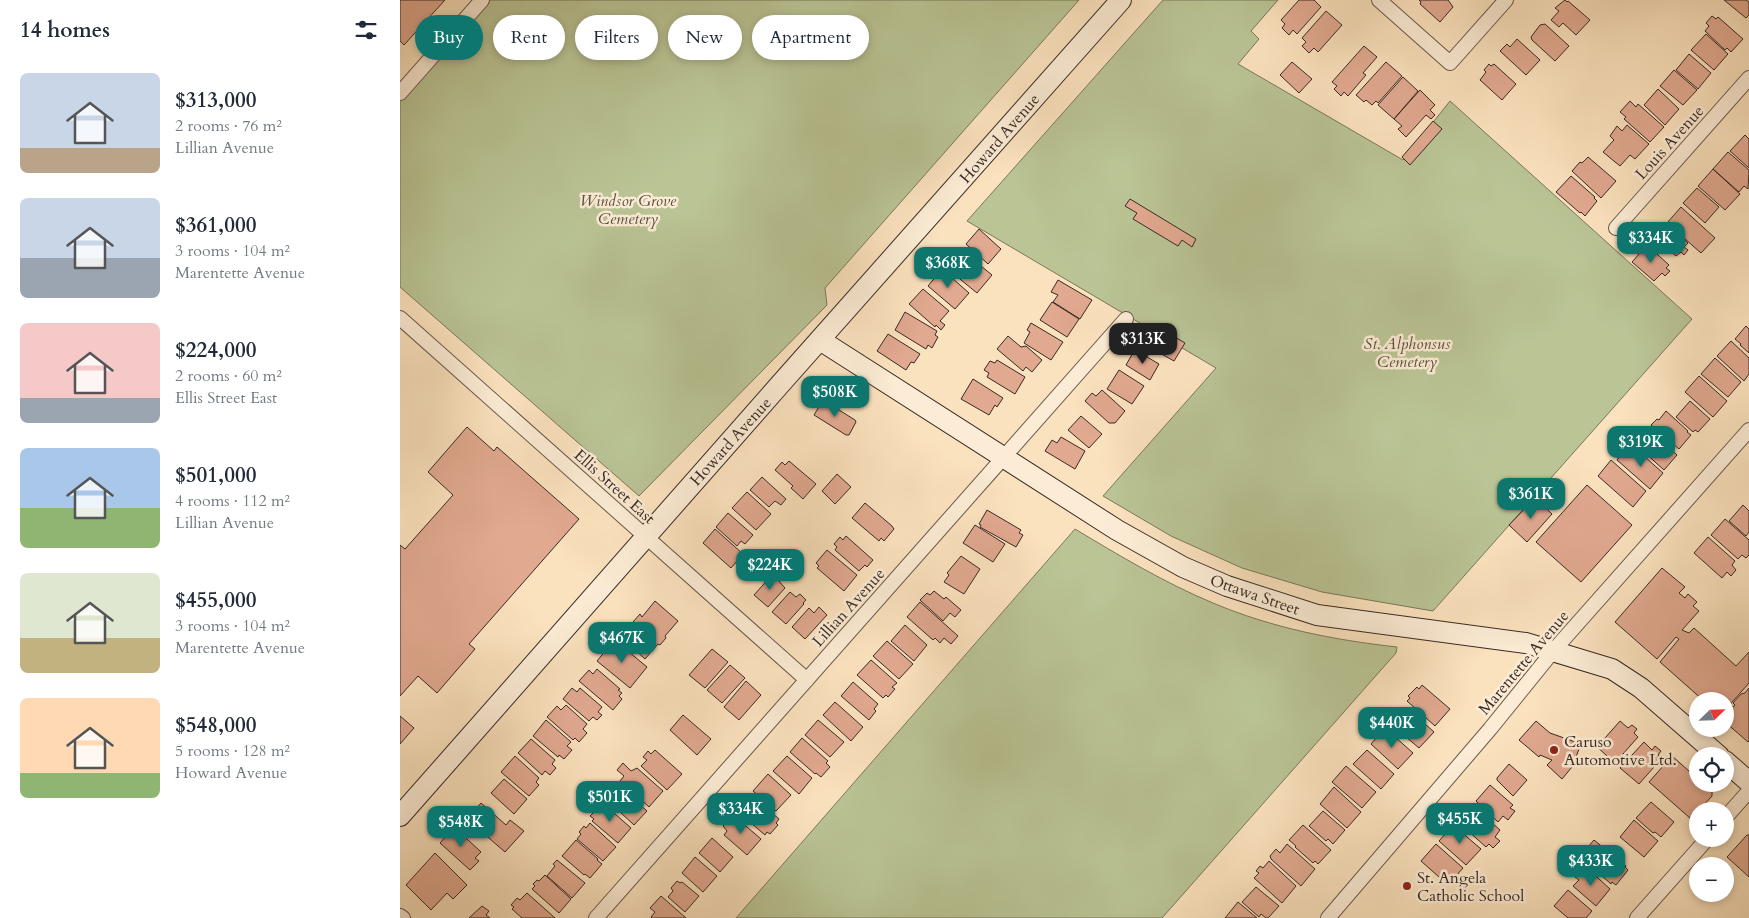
<!DOCTYPE html>
<html lang="en">
<head>
<meta charset="utf-8">
<style>
  body { margin:0; font-family:Cardo,serif; background:#f6f6f7; color:#1f2937; height:100vh; display:flex; flex-direction:column; font-size:19px; white-space:nowrap }
  * { box-sizing:border-box; margin:0 }
  p { font-size:16px; color:#747a83 }
  .icon { flex:none; width:28px; height:28px; fill:none; stroke:currentColor; stroke-width:2; stroke-linecap:round; stroke-linejoin:round }
  .map { position:relative; flex:1; overflow:hidden }
  .panel { display:flex; flex-direction:column; background:#fff; width:400px }
  .panel>* { flex:none }
  .top-card { position:absolute; left:15px; top:15px; width:475px; height:45px; display:flex; gap:10px }
  .needle { width:32px; rotate:67deg }
  .tools { position:absolute; left:1289px; top:692px; display:grid; gap:10px }
  .tools a { display:grid; place-items:center; width:45px; height:45px; border-radius:50%; background:#fff; box-shadow:0 2px 8px #0003; font-size:25px }
  .price { position:absolute; translate:-50% -42px; padding:0 11px; border-radius:10px; background:#0f766e; color:#fff; font-size:16px; line-height:32px; filter:drop-shadow(0 1px 2px #0008) }
  .price::after { content:''; position:absolute; left:50%; top:30px; width:15px; height:11px; margin-left:-8px; background:inherit; clip-path:polygon(0 0,100% 0,50% 100%) }
  .price.current { background:#222; color:#fff }
  ul { padding:0; list-style:none }
  li { display:flex; align-items:center; gap:15px; height:125px; padding:0 20px }
  li span { display:grid; place-items:center; flex:none; width:140px; height:100px; border-radius:8px; color:#555 }
  li>.icon { margin-inline-start:auto }
  span .icon { width:60px; height:60px; fill:#fffc; stroke-width:1 }
  li b { font-size:21px }
  h2 { display:flex; justify-content:space-between; align-items:center; height:60px; padding:0 20px; font-size:21px }
  .tag { padding:0 18px; border-radius:22px; background:#fff; box-shadow:0 2px 8px #0003; font-size:18px; line-height:45px }
  .tag.current { background:#0f766e; color:#fff }
  main { display:flex; flex:1; min-height:0 }
  .map>svg:first-child { display:block }
  .green { fill:#bac495; stroke:#79775d }
  .building { fill:#e1a990; stroke:#382a25 }
  .lines { fill:none; stroke-linecap:round; stroke-linejoin:round }
  .street-casing { stroke:#69584b; stroke-width:16 }
  .secondary-casing { stroke:#382a25; stroke-width:22 }
  .street { stroke:#fcecd5; stroke-width:14 }
  .secondary { stroke:#fcecd5; stroke-width:20 }
  .poi-dot { fill:#8f2418; stroke:#fcecd5; stroke-width:2 }
  .labels { text-anchor:middle; stroke-width:5; stroke-linejoin:round; paint-order:stroke }
  .street-label { font-size:16px; fill:#382a25; stroke:#fcecd5 }
  .park-label { font-size:16px; font-style:italic; fill:#585041; stroke:#fcecd5 }
  .poi-label { font-size:16px; fill:#382a25; stroke:#fcecd5; text-anchor:start }
</style>
</head>
<body>
<main>
<section class="panel">
<h2>14 homes<svg class="icon" aria-label="filters" viewBox="0 0 24 24"><path d="M4 7h16M4 17h16"/><circle cx="9" cy="7" r="2"/><circle cx="15" cy="17" r="2"/></svg></h2>
<ul>
<li><span style="background:linear-gradient(#c9d6e8 75%,#b9a48a 0)"><svg class="icon" aria-label="home" viewBox="0 0 24 24"><path d="M3 11l9-7 9 7M6 9v11h12V9"/></svg></span><div><b>$313,000</b><p>2 rooms · 76 m²</p><p>Lillian Avenue</p></div></li>
<li><span style="background:linear-gradient(#c9d6e8 60%,#9aa5b1 0)"><svg class="icon" aria-label="home" viewBox="0 0 24 24"><path d="M3 11l9-7 9 7M6 9v11h12V9"/></svg></span><div><b>$361,000</b><p>3 rooms · 104 m²</p><p>Marentette Avenue</p></div></li>
<li><span style="background:linear-gradient(#f6c9c9 75%,#9aa5b1 0)"><svg class="icon" aria-label="home" viewBox="0 0 24 24"><path d="M3 11l9-7 9 7M6 9v11h12V9"/></svg></span><div><b>$224,000</b><p>2 rooms · 60 m²</p><p>Ellis Street East</p></div></li>
<li><span style="background:linear-gradient(#a9c7e8 60%,#8fb573 0)"><svg class="icon" aria-label="home" viewBox="0 0 24 24"><path d="M3 11l9-7 9 7M6 9v11h12V9"/></svg></span><div><b>$501,000</b><p>4 rooms · 112 m²</p><p>Lillian Avenue</p></div></li>
<li><span style="background:linear-gradient(#dfe7d0 65%,#c2b280 0)"><svg class="icon" aria-label="home" viewBox="0 0 24 24"><path d="M3 11l9-7 9 7M6 9v11h12V9"/></svg></span><div><b>$455,000</b><p>3 rooms · 104 m²</p><p>Marentette Avenue</p></div></li>
<li><span style="background:linear-gradient(#ffd9b3 75%,#8fb573 0)"><svg class="icon" aria-label="home" viewBox="0 0 24 24"><path d="M3 11l9-7 9 7M6 9v11h12V9"/></svg></span><div><b>$548,000</b><p>5 rooms · 128 m²</p><p>Howard Avenue</p></div></li>
</ul>
</section>
<div class="map">
<svg width="1349" height="918" viewBox="0 0 1349 918">
  <rect width="100%" height="100%" fill="#fbe2be"/>
  <filter id="stains"><feTurbulence type="fractalNoise" baseFrequency=".004" numOctaves="4"/><feColorMatrix values="0 0 0 0 .2 0 0 0 0 .09 0 0 0 0 .02 0 0 0 .5 -.17"/></filter>
  <radialGradient id="worn" r=".72"><stop offset=".6" stop-color="#630" stop-opacity="0"/><stop offset="1" stop-color="#630" stop-opacity=".3"/></radialGradient>
  <!-- green -->
  <path class="green" d="M87,0H679L425,288L427,305L239,496L0,287V95Z
    M763,0H878L851,31L859,39L838,64L1003,160L1050,101L1292,319L1033,611L922,592L842,568L771,536L703,496L816,368L567,221Z
    M675,529C720,556 765,583 813,603C872,628 934,640 997,647L996,653L762,918H336Z"/>
  <!-- building -->
  <path class="building" d="M0,0H45L4,45L0,41Z
    M899,0H914L921,7L897,34L893,30L889,35L882,28L885,24L881,20Z
    M1019,0H1048L1053,7L1040,22L1020,4L1021,2Z
    M1165,0L1167,2L1168,1L1190,20L1176,35L1163,23L1159,27L1151,20L1159,11L1155,8Z
    M1324,0H1346L1349,2V15L1346,18Z
    M926,11L942,25L918,52L914,48L909,53L902,46L906,42L902,38Z
    M1312,16L1316,19L1318,17L1343,39L1331,52L1327,48L1325,50L1305,31L1309,26L1306,23Z
    M1145,24L1169,46L1155,61L1132,40L1131,37L1140,25Z
    M1306,34L1328,54L1314,70L1291,50Z
    M1117,39L1140,60L1126,75L1100,51L1107,44L1110,47Z
    M964,46L977,57L963,73L966,75L948,96L944,92L941,96L934,89L937,86L932,82Z
    M1289,54L1311,73L1298,89L1276,70Z
    M892,62L912,79L899,93L880,75Z
    M986,62L1002,76L978,103L976,101L972,105L966,100L964,102L956,95Z
    M1089,64L1091,66L1094,64L1116,84L1102,100L1080,80L1086,72L1084,70Z
    M1274,70L1297,90L1283,105L1260,86Z
    M1003,77L1018,91L994,119L978,105Z
    M1258,89L1279,109L1265,125L1244,105Z
    M1020,90L1035,105L1030,110L1035,115L1031,119L1026,115L1006,137L998,129L1002,126L994,119Z
    M1230,101L1236,107L1238,104L1264,127L1250,142L1224,119L1226,117L1220,112Z
    M1033,121L1042,129L1010,165L1002,157Z
    M1227,125L1249,144L1235,159L1230,155L1220,166L1203,152L1214,140L1210,136L1217,126L1222,131Z
    M1345,135L1349,139V168L1330,151Z
    M1328,152L1349,170L1348,189L1344,186L1339,192L1313,169Z
    M1188,157L1216,181L1201,198L1172,171L1180,162L1182,163Z
    M1313,169L1340,194L1325,210L1298,186Z
    M1171,176L1195,197L1194,198L1197,201L1185,216L1181,212L1180,213L1156,192Z
    M1297,188L1319,207L1305,223L1283,203Z
    M730,199L796,239L792,247L782,240L778,246L733,219L737,213L725,206Z
    M1281,207L1315,238L1301,253L1267,223Z
    M1263,227L1267,230L1269,227L1288,243L1284,247L1288,250L1284,255L1281,252L1276,256L1258,241L1261,237L1257,233Z
    M579,229L601,249L588,264L566,244Z
    M1247,245L1269,265L1266,268L1270,271L1265,276L1262,273L1254,281L1232,262Z
    M559,248L592,275L577,293L544,266Z
    M542,269L569,293L555,309L528,286Z
    M658,280L692,300L680,319L653,302L658,295L651,292Z
    M523,289L549,311L540,321L545,325L541,330L536,325L535,327L509,304Z
    M652,302L679,319L667,337L640,320Z
    M505,312L537,331L535,335L538,337L532,348L528,345L526,349L495,330Z
    M631,323L663,342L651,360L624,343L630,332L627,330Z
    M754,325L785,343L774,361L747,346L752,338L748,336Z
    M1346,326L1349,329V353L1340,345L1341,344L1335,339Z
    M488,334L520,354L514,363L511,362L506,370L477,351Z
    M608,336L621,347L626,346L642,360L632,372L626,367L623,371L597,349Z
    M1331,341L1349,358V374L1344,381L1317,356Z
    M734,351L741,356L742,354L759,364L750,380L726,365Z
    M1315,358L1341,382L1328,397L1301,374Z
    M597,360L625,377L615,394L587,377L589,373L584,370L590,361L595,363Z
    M719,370L744,386L732,404L707,389Z
    M1299,376L1327,401L1313,417L1285,392Z
    M573,379L603,398L597,407L595,405L589,415L561,399Z
    M702,390L725,411L715,423H709L685,401L692,393L696,396Z
    M423,400L455,420L456,422L449,435H446L414,415Z
    M1290,401L1310,419L1298,432L1295,430L1293,432L1276,417Z
    M1266,411L1288,431L1287,432L1291,435L1279,449L1251,425L1257,419L1259,420Z
    M681,416L702,434L689,448L668,430Z
    M67,427L94,451L97,447L179,519L69,644L75,649L37,693L18,676L0,696V545L5,549L53,495L28,472Z
    M1249,434L1251,436L1254,434L1277,455L1264,470L1245,453L1246,450L1240,444Z
    M661,437L685,451L675,469L645,451L652,440L657,443Z
    M1236,449L1263,473L1250,489L1217,460L1225,450L1230,454Z
    M1211,460L1246,491L1233,507L1198,476Z
    M389,461L416,484L403,499L391,488L393,486L375,470L382,462L385,465Z
    M437,474L451,487L435,504L422,491Z
    M362,477L386,499L381,505L375,501L369,507L350,490Z
    M1187,485L1232,525L1181,582L1136,542Z
    M347,492L371,514L356,530L332,508Z
    M1135,498L1152,514L1127,542L1109,525Z
    M465,503L492,526L494,529L484,541L481,538L479,541L452,518Z
    M1343,505L1349,511V532L1346,536L1329,521Z
    M587,510L621,530L619,533L623,535L616,547L580,527L581,525L579,524Z
    M328,513L353,535L345,544L341,541L337,546L316,527Z
    M1325,519L1349,540V555L1346,558L1342,555L1338,559L1311,535Z
    M575,525L605,544L593,562L563,543Z
    M315,529L343,554L331,568L303,543Z
    M446,536L473,560L467,567L465,565L459,571L435,550L437,547L434,544L440,537L443,540Z
    M1308,537L1335,561L1332,565L1336,570L1331,576L1327,572L1322,578L1294,553Z
    M427,550L457,575L444,591L417,568L419,566L416,563Z
    M561,556L580,569L564,594L544,582L549,575L547,573Z
    M1262,568L1285,587L1279,593L1285,598L1288,594L1297,602L1293,606L1299,611L1282,630L1289,633L1294,628L1336,666L1349,652V683L1325,710V701H1304L1260,662L1279,639L1276,637L1257,659L1215,622Z
    M372,575L374,577L375,575L379,579L378,580L385,588L368,607L354,595Z
    M534,591L544,599L546,597L561,610L555,617L550,613L543,621L520,600L527,593L530,595Z
    M390,592L396,597L400,594L406,600L403,603L404,604L386,624L372,612Z
    M255,601L278,621L265,636L266,638L260,645L258,644L245,659L222,638L235,623L233,622L240,614L242,617Z
    M520,602L558,636L551,644L544,638L540,643L535,638L533,640L507,617Z
    M419,607L427,615L405,639L392,627L409,608L414,613Z
    M505,625L527,645L514,661L491,641Z
    M487,641L513,664L499,679L473,656Z
    M217,642L247,667L230,688L197,661L212,643L215,645Z
    M312,649L328,662L305,688L289,675Z
    M471,660L497,683L492,687L495,689L488,697L486,695L483,698L457,675Z
    M330,665L345,678L322,703L307,690Z
    M197,669L220,689L218,690L222,693L219,696L222,699L213,710L179,681L189,670L193,674Z
    M346,681L361,695L339,720L324,707Z
    M453,682L478,704L474,709L476,711L469,720L441,696Z
    M1022,685L1050,709L1035,726L1007,701L1010,698L1008,696L1017,687L1019,689Z
    M172,688L177,692L180,688L202,707L198,712L202,715L197,720L193,717L189,721L163,699Z
    M1349,688V741L1348,742L1325,722V713L1331,705L1333,707L1335,705L1333,703L1341,694L1345,693Z
    M435,702L463,727L451,741L423,715Z
    M166,705L187,724L183,729L187,733L179,742L175,738L173,740L147,717L157,706L161,710Z
    M1006,707L1034,732L1019,748L985,719L994,709L1000,714Z
    M283,715L311,739L297,755L270,730Z
    M0,716L14,728L0,744Z
    M146,720L171,742L167,746L172,750L164,759L159,755L158,757L133,736Z
    M418,720L444,742L430,757L405,735Z
    M1136,721L1150,733L1181,744L1172,767L1162,779L1147,765L1152,760L1140,755L1139,757L1119,740Z
    M1220,721L1228,728L1232,725L1237,729L1234,733L1238,737L1215,763L1197,747Z
    M985,728L1013,753L998,769L971,744Z
    M402,738L428,761L426,763L430,767L421,777L416,773L415,774L390,752Z
    M131,739L155,760L152,764L156,768L150,775L145,771L142,775L118,753Z
    M1244,742L1252,750L1255,746L1261,751L1258,755L1262,758L1239,784L1220,768Z
    M255,750L282,774L267,790L241,766L247,760L243,757L248,751L251,754Z
    M967,750L994,774L981,789L953,764Z
    M115,756L139,778L136,782L139,785L129,796L101,772Z
    M387,756L412,778L399,794L373,771Z
    M1272,756L1298,779V784H1303L1312,791V796L1291,819L1249,782Z
    M223,763L231,771L237,768L263,791L249,807L220,781L224,776L217,770Z
    M1109,764L1127,780L1113,796L1097,780V778Z
    M946,766L976,792L962,808L932,782Z
    M368,774L391,795L376,811L353,791Z
    M104,779L127,799L114,814L91,793Z
    M1090,785L1113,805L1110,808L1115,811L1108,820L1103,816L1098,822L1076,801Z
    M218,786L247,811L234,825L205,798L214,788L215,789Z
    M934,787L961,812L947,828L920,804Z
    M351,795L379,819L376,823L378,825L370,834L367,832L365,835L337,811Z
    M1251,802L1274,822L1261,837L1255,832L1253,833L1236,818Z
    M81,803L106,825L110,820L124,831L105,852L67,819Z
    M201,805L204,808L206,806L231,828L218,843L192,821L194,819L190,816Z
    M1073,806L1100,830L1095,837L1100,841L1093,848L1089,844L1086,847L1058,822Z
    M923,811L945,830L933,844L928,839L926,841L909,826Z
    M333,815L361,839L347,855L324,835L327,831L323,826Z
    M1234,820L1258,841L1244,857L1220,837Z
    M190,823L216,847L203,861L177,839L181,834L179,832L184,826L186,828Z
    M903,825L931,850L918,864L915,861L913,863L895,847L896,846L889,840Z
    M1053,825L1081,849L1066,865L1039,841Z
    M54,827L81,852L75,858L79,861L70,870L40,843Z
    M1347,835H1349V877L1327,857Z
    M312,838L333,857L320,872L299,853Z
    M176,840L198,859L197,860L202,864L190,878L185,874L184,875L162,856Z
    M1194,840L1226,866L1225,867L1228,870L1216,885L1212,882L1211,884L1192,867L1194,866L1181,855Z
    M887,844L915,869L901,886L871,859L870,856L876,849L880,853Z
    M1036,844L1063,868L1048,885L1021,861Z
    M35,853L67,885L53,899L47,893L31,910L6,885Z
    M295,857L317,876L303,892L282,873Z
    M157,860L185,883L172,898L147,876L155,866L153,864Z
    M869,861L896,886L882,903L854,878L859,873L856,871L860,866L863,868Z
    M1188,869L1210,889L1196,906L1173,886L1179,880L1175,877L1181,871L1184,874Z
    M145,875L171,899L159,913L132,889L135,886L133,884L137,880L139,881Z
    M277,881L280,883L282,882L299,896L285,912L268,897L273,891L271,888Z
    M856,887L879,906L868,918H866L861,914L859,917L842,902Z
    M1168,890L1192,911L1186,918H1168L1154,906Z
    M127,893L155,918H122L112,909L114,907L111,905L117,898L120,900Z
    M261,896L286,918H252L251,917L255,912L250,908Z
    M838,902L857,918H825Z
    M82,906L89,911L86,915L90,918H69Z"/>
  <g class="lines">
    <defs>
      <path id="street" d="M979,0L1050,63L1106,0
        M0,93L82,0
        M1216,228L1349,78
        M0,318L407,680
        M1325,818L1349,791
        M0,916L3,918
        M196,918L726,319
        M928,918L1090,729L1154,650L1349,430
        M1237,918L1307,839"/>
      <path id="secondary" d="M420,340L717,530L783,567L827,586L917,615L1126,643L1212,669L1241,688L1319,756
        M1325,761L1349,782
        M0,816C239,542 480,272 721,0"/>
    </defs>
    <!-- street casing -->
    <use href="#street" class="street-casing"/>
    <!-- secondary casing -->
    <use href="#secondary" class="secondary-casing"/>
    <!-- street -->
    <use href="#street" class="street"/>
    <!-- secondary -->
    <use href="#secondary" class="secondary"/>
  </g>
  <!-- markers -->
  <g class="poi-dot">
    <circle cx="1154" cy="750" r="5"/>
    <circle cx="1007" cy="886" r="5"/>
  </g>
  <g class="labels">
    <!-- street labels -->
    <g class="street-label">
      <text transform="translate(599 138) rotate(-49)" y="6">Howard Avenue</text>
      <text transform="translate(1269 142) rotate(-48)" y="6">Louis Avenue</text>
      <text transform="translate(330 441) rotate(-48)" y="6">Howard Avenue</text>
      <text transform="translate(215 486) rotate(42)" y="6">Ellis Street East</text>
      <text transform="translate(855 594) rotate(19)" y="6">Ottawa Street</text>
      <text transform="translate(448 607) rotate(-48)" y="6">Lillian Avenue</text>
      <text transform="translate(1123 662) rotate(-50)" y="6">Marentette Avenue</text>
    </g>
    <!-- park labels -->
    <g class="park-label">
      <text x="228" y="206">Windsor Grove<tspan x="228" dy="18">Cemetery</tspan></text>
      <text x="1007" y="349">St. Alphonsus<tspan x="1007" dy="18">Cemetery</tspan></text>
    </g>
    <!-- poi labels -->
    <g class="poi-label">
      <text x="1164" y="747">Caruso<tspan x="1164" dy="18">Automotive Ltd.</tspan></text>
      <text x="1017" y="883">St. Angela<tspan x="1017" dy="18">Catholic School</tspan></text>
    </g>
  </g>
  <rect width="100%" height="100%" filter="url(#stains)"/>
  <rect width="100%" height="100%" fill="url(#worn)"/>
</svg>
<div class="tools">
<a><svg class="needle" viewBox="-14 -14 28 28"><path d="M0-13l5 13h-10z" fill="#e53935"/><path d="M0 13l5-13h-10z" fill="#747a83"/></svg></a>
<a><svg class="icon" aria-label="locate" viewBox="0 0 24 24"><circle cx="12" cy="12" r="6"/><path d="M12 2v4M12 18v4M2 12h4M18 12h4"/></svg></a>
<a>+</a>
<a>−</a>
</div>
<b class="price" style="left:1251px;top:264px">$334K</b>
<b class="price" style="left:548px;top:289px">$368K</b>
<b class="price current" style="left:743px;top:365px">$313K</b>
<b class="price" style="left:435px;top:418px">$508K</b>
<b class="price" style="left:1241px;top:468px">$319K</b>
<b class="price" style="left:1131px;top:520px">$361K</b>
<b class="price" style="left:370px;top:591px">$224K</b>
<b class="price" style="left:222px;top:664px">$467K</b>
<b class="price" style="left:992px;top:749px">$440K</b>
<b class="price" style="left:210px;top:823px">$501K</b>
<b class="price" style="left:341px;top:835px">$334K</b>
<b class="price" style="left:1060px;top:845px">$455K</b>
<b class="price" style="left:61px;top:848px">$548K</b>
<b class="price" style="left:1191px;top:887px">$433K</b>
<div class="top-card">
<a class="tag current">Buy</a>
<a class="tag">Rent</a>
<a class="tag">Filters</a>
<a class="tag">New</a>
<a class="tag">Apartment</a>
</div>
</div>
</main>
</body>
</html>
